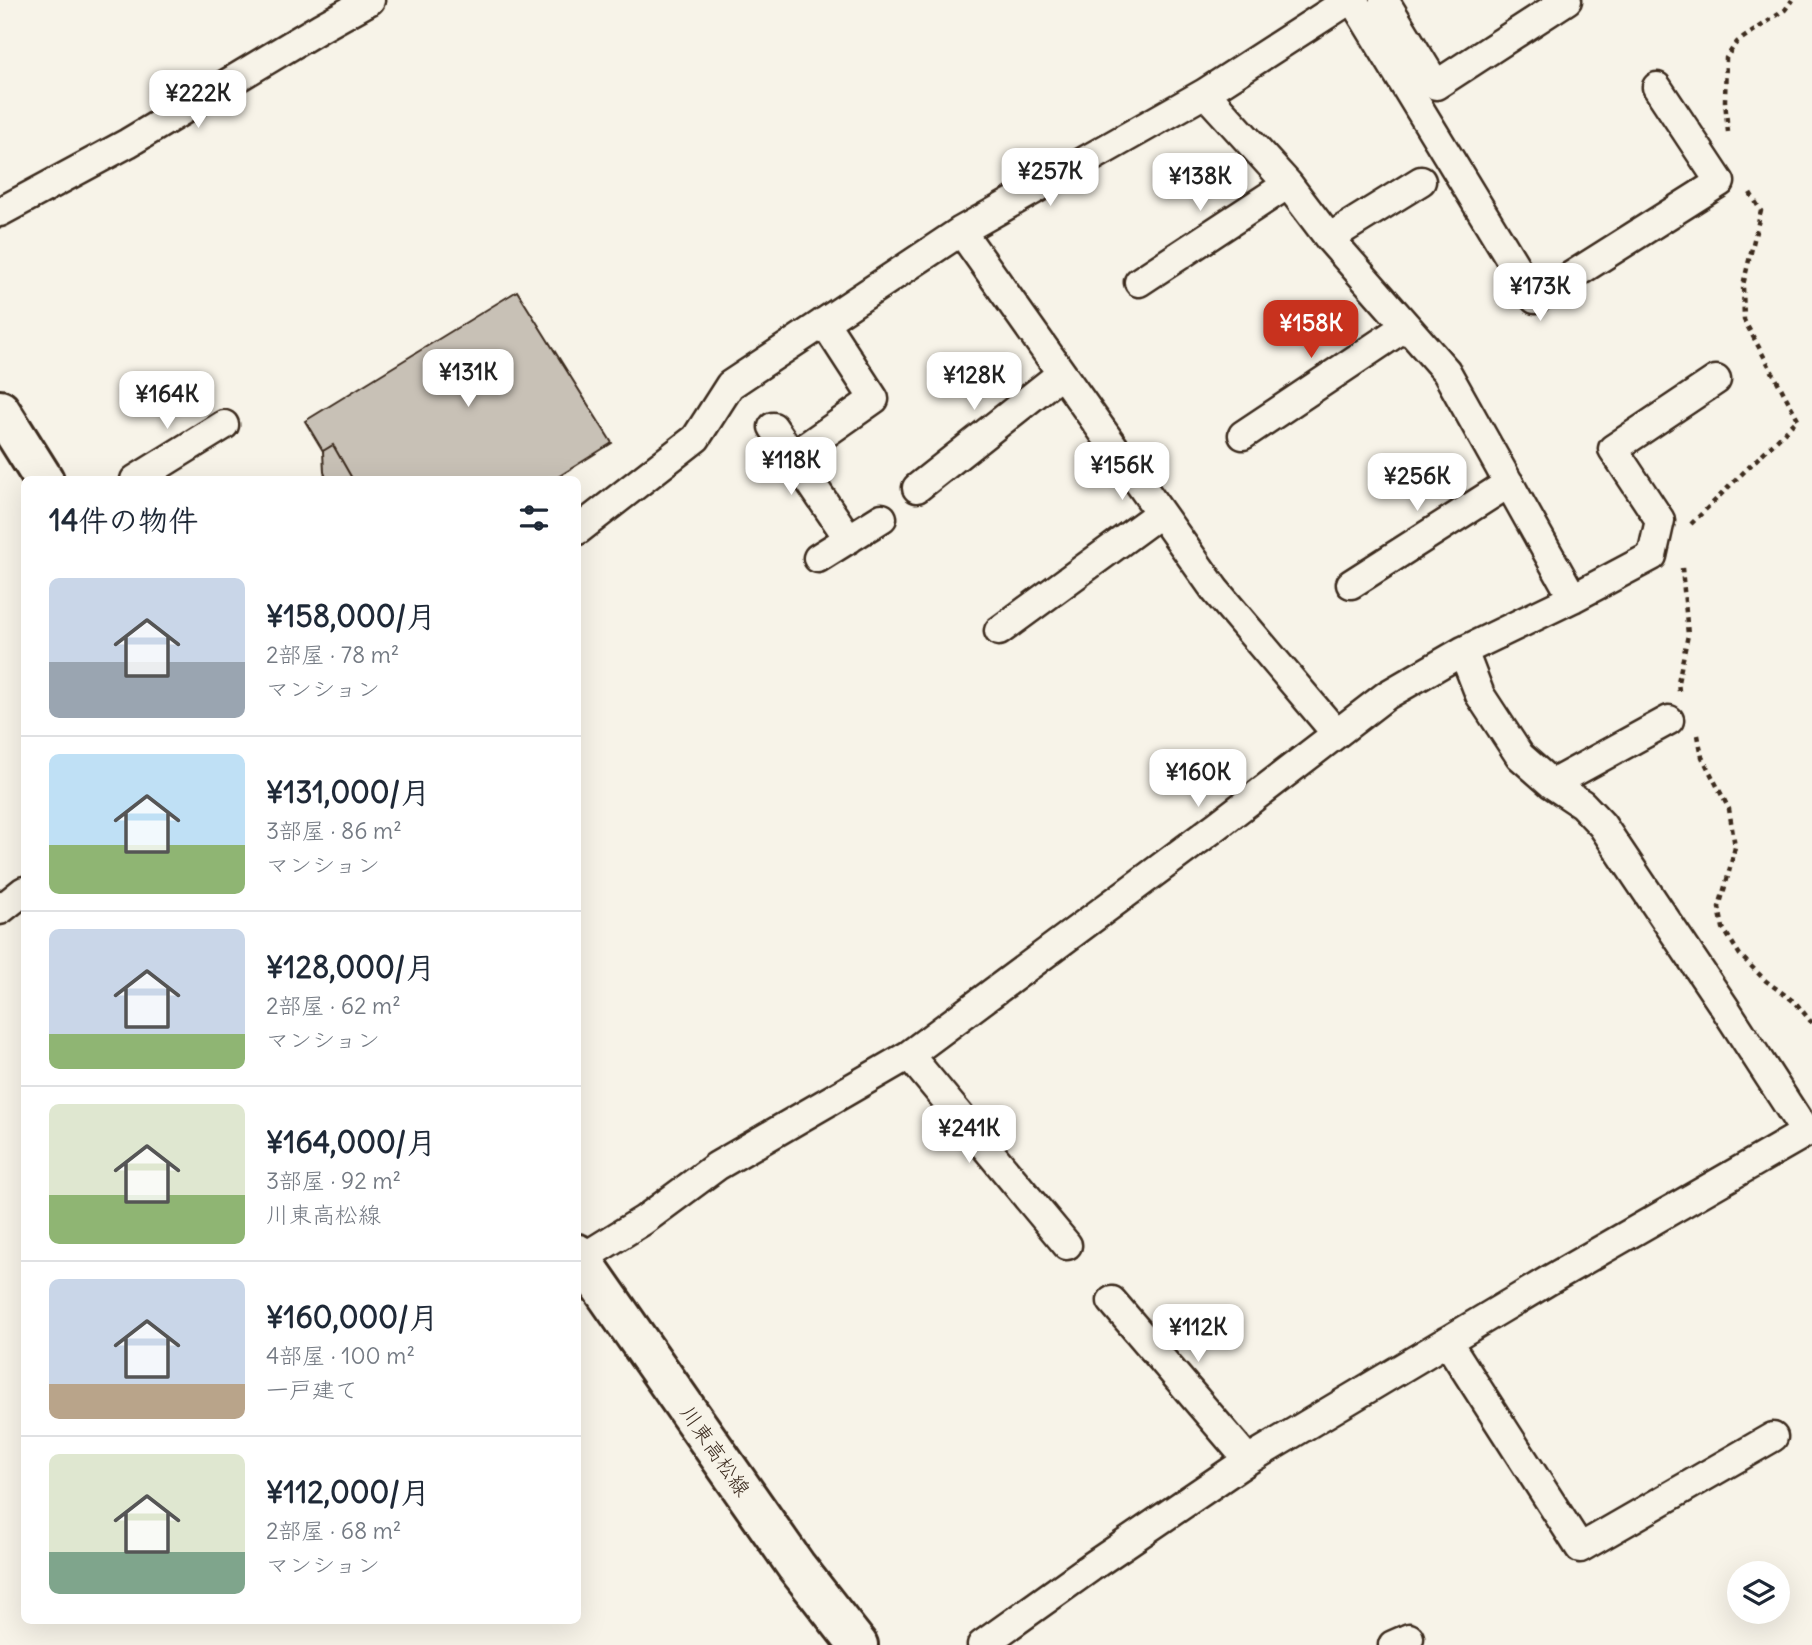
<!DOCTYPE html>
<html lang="ja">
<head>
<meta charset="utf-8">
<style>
  body { margin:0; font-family:Delius,"Klee One",sans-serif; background:#f2f2f3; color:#1f2937; height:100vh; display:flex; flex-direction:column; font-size:26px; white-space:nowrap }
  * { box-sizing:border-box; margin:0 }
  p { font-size:23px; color:#747a83 }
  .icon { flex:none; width:38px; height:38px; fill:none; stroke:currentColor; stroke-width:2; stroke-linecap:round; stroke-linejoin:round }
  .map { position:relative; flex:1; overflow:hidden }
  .sheet { position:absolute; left:21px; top:476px; width:560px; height:1148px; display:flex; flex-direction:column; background:#fff; border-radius:10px; box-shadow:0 7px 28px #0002 }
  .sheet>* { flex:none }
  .controls { position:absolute; left:1727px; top:1561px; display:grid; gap:14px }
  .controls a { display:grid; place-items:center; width:63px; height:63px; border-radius:50%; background:#fff; box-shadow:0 7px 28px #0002; font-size:35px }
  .price { position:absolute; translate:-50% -60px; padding:0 16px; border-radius:14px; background:#fff; color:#222; font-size:23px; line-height:46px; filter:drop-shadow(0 2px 4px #0008) }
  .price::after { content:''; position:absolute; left:50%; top:42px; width:21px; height:16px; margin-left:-10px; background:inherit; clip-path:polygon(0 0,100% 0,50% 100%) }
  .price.on { background:#c8321e; color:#fff }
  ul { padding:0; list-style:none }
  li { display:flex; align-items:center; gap:21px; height:175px; padding:0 28px }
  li+li { border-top:2px solid #e0e1e3 }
  li span { display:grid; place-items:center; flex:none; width:196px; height:140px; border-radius:10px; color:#555 }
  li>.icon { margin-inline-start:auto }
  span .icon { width:84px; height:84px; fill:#fffc; stroke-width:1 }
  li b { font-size:30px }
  h2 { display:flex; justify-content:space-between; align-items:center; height:84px; padding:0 28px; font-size:30px }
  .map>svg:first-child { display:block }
  .building { fill:#c8c1b6; stroke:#3b2a1e; stroke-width:2 }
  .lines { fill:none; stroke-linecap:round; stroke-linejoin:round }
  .street-casing { stroke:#3b2a1e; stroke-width:33 }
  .secondary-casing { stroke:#3b2a1e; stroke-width:44 }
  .path { stroke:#3b2a1e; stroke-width:4.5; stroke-dasharray:5 5; stroke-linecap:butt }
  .street { stroke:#f7f3e8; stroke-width:28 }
  .secondary { stroke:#f7f3e8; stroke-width:38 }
  .labels { text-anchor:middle; stroke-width:6; stroke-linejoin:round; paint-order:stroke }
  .street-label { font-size:21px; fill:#3b2a1e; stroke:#f7f3e8 }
</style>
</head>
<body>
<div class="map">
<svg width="1812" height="1645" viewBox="0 0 1812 1645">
  <rect width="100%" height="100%" fill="#f7f3e8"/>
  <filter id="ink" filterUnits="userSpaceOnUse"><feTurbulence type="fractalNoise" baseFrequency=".0143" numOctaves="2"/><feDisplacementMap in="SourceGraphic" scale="14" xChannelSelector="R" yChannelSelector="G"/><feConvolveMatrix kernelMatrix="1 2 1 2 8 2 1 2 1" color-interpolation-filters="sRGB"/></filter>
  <g filter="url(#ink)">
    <!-- building -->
    <path class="building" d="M517,291L612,443L553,480H353L333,445L323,451L305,421Z
      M333,445L353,480H327L324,472L323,451Z"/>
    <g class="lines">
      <defs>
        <path id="street" d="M1353,0L1535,299L1720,182L1657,87
          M1384,0L1436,85L1567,0
          M1205,93L1288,184L1329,238L1446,371L1573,598
          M0,212L128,143L320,28L370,0
          M961,231L1215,590L1336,733
          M1329,238L1421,181
          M1139,282L1288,184
          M773,427L849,539
          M1243,435L1406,326
          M793,456L874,399L824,322
          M135,480L224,425
          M917,488L1061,374
          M578,530L696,438L730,385L961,231L1205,93L1349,0
          M818,558L882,518
          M1351,584L1509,483
          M999,631L1160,513
          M1463,651L1480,695L1520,756L1552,784L1582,804L1602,825L1725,1008L1806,1133
          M1552,784L1669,720
          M0,910L24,891
          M909,1055L1067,1245
          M581,1259L644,1220L717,1166L909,1055L1218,825L1387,695L1463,651L1573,598L1652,556L1660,520L1613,449L1716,380
          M1112,1301L1248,1460
          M1447,1341L1580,1548L1773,1437
          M982,1645L1091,1567L1248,1460L1551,1279L1812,1129
          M1393,1645L1409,1638"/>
        <path id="secondary" d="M0,410L44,480
          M578,1254L796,1566L858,1645"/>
      </defs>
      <!-- street casing -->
      <use href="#street" class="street-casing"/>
      <!-- secondary casing -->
      <use href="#secondary" class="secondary-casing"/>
      <!-- path -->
      <path class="path" d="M1728,132L1725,101L1726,58L1737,42L1785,10L1792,0
        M1691,524L1798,419L1744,320L1743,285L1761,211L1749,191
        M1679,691L1678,682L1688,635L1682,568
        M1698,735L1702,757L1729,809L1735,847L1728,876L1719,907L1723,928L1740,955L1766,981L1796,1003L1812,1023"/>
      <!-- street -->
      <use href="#street" class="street"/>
      <!-- secondary -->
      <use href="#secondary" class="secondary"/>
    </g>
  </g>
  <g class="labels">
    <!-- street labels -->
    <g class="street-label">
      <text transform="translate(715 1451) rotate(55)" y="7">川東高松線</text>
    </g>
  </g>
</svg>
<div class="controls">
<a><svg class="icon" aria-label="layers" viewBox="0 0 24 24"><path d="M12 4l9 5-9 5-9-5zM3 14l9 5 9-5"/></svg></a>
</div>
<b class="price" style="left:198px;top:130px">¥222K</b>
<b class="price" style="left:1050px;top:208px">¥257K</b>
<b class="price" style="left:1200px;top:213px">¥138K</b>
<b class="price" style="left:1540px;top:323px">¥173K</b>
<b class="price on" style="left:1311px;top:360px">¥158K</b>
<b class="price" style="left:468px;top:409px">¥131K</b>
<b class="price" style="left:974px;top:412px">¥128K</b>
<b class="price" style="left:167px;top:431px">¥164K</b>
<b class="price" style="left:791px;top:497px">¥118K</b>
<b class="price" style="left:1122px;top:502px">¥156K</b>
<b class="price" style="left:1417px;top:513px">¥256K</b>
<b class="price" style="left:1198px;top:809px">¥160K</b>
<b class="price" style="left:969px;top:1165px">¥241K</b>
<b class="price" style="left:1198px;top:1364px">¥112K</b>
<section class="sheet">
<h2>14件の物件<svg class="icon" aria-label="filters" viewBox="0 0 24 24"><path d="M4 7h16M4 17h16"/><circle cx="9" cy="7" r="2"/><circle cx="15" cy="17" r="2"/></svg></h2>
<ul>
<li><span style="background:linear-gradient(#c9d6e8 60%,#9aa5b1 0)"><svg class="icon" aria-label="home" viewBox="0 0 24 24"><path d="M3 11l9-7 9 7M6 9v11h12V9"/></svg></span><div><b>¥158,000/月</b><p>2部屋 · 78 m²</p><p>マンション</p></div></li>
<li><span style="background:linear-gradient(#bfe0f5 65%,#8fb573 0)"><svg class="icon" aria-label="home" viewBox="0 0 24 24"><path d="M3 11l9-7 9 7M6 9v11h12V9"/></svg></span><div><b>¥131,000/月</b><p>3部屋 · 86 m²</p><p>マンション</p></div></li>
<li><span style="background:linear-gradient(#c9d6e8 75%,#8fb573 0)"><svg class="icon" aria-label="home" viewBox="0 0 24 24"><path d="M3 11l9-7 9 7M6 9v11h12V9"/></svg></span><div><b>¥128,000/月</b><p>2部屋 · 62 m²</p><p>マンション</p></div></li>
<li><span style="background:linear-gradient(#dfe7d0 65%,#8fb573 0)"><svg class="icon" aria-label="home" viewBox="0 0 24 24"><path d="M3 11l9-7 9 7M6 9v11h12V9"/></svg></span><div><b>¥164,000/月</b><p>3部屋 · 92 m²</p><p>川東高松線</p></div></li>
<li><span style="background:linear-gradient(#c9d6e8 75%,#b9a48a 0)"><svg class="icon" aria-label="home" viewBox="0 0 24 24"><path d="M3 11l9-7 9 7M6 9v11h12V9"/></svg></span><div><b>¥160,000/月</b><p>4部屋 · 100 m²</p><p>一戸建て</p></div></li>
<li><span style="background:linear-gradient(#dfe7d0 70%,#7fa58c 0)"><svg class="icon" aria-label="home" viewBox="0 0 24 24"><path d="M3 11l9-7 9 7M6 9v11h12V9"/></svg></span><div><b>¥112,000/月</b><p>2部屋 · 68 m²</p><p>マンション</p></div></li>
</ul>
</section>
</div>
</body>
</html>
